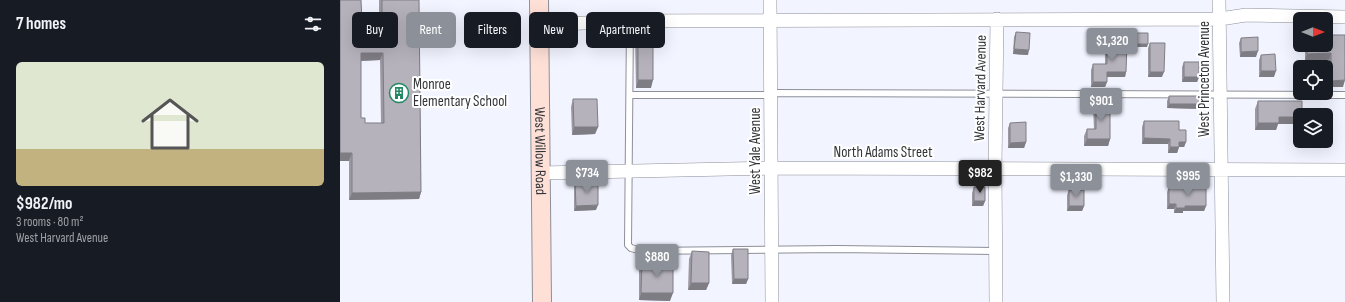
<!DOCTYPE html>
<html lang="en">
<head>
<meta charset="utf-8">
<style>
  body { margin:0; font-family:"Sofia Sans Condensed",sans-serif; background:#20242c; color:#f1f3f6; height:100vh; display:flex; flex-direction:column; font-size:15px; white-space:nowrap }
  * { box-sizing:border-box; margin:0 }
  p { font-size:13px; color:#9ea1a6 }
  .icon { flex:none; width:22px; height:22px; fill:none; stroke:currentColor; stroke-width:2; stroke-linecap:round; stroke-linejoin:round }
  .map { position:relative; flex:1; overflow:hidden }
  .details { display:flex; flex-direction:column; background:#171b24; width:340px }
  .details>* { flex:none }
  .banner { position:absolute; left:12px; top:12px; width:380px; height:36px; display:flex; gap:8px }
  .needle { width:26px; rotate:90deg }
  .tools { position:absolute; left:953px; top:12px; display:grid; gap:8px }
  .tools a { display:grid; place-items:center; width:40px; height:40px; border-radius:6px; background:#171b24; box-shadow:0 4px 16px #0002; font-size:20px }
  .price { position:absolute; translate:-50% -34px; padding:0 9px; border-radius:4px; background:#8c9099; color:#fff; font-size:13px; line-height:26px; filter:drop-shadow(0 1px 2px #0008) }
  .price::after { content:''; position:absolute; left:50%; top:24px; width:12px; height:9px; margin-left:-6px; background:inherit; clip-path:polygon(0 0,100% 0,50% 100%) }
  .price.selected { background:#222; color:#fff }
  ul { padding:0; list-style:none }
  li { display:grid; align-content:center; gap:8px; height:212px; padding:0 16px }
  li span { display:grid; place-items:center; height:124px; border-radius:6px; color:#555 }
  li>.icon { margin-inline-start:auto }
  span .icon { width:72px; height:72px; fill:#fffc; stroke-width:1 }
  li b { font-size:17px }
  h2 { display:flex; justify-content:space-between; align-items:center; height:48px; padding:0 16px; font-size:17px }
  .tag { padding:0 14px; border-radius:6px; background:#171b24; box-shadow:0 4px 16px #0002; font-size:14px; line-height:36px }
  .tag.selected { background:#8c9099; color:#fff }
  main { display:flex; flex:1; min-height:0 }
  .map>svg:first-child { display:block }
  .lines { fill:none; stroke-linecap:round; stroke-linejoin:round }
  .service-casing { stroke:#8d8f99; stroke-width:8 }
  .minor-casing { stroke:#8d8f99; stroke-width:14 }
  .secondary-casing { stroke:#8d8f99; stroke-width:20 }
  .service { stroke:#fff; stroke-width:6 }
  .minor { stroke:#fff; stroke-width:13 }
  .secondary { stroke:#fee0d7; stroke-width:18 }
  .wall { fill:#9c99a2; fill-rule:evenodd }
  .shaded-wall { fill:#7f7d84 }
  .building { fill:#b5b2bc; stroke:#7f7d84; fill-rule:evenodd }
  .labels { text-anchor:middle; stroke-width:4; stroke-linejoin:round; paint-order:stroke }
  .street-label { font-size:15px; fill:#343539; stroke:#fff }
  .poi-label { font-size:15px; fill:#343539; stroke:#fff; text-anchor:start }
</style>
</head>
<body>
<main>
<section class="details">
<h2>7 homes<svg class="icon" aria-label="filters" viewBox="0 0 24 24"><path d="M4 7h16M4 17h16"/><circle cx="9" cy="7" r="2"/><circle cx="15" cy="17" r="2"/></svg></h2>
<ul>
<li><span style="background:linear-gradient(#dfe7d0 70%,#c2b280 0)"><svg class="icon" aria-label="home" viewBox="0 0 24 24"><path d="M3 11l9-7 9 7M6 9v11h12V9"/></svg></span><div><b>$982/mo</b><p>3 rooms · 80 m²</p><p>West Harvard Avenue</p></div></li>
</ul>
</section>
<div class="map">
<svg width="1005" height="302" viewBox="0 0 1005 302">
  <rect width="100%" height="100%" fill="#f2f4ff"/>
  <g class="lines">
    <defs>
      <path id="service" d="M290,21L288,245L291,248L302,251L497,249L655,251
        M431,93L1005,95
        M290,95H431"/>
      <path id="minor" d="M430,0L432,302
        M879,0L883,302
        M199,25L290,21L880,19L906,15L1005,17
        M200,173L431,168L1005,170
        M656,302L655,168L657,19"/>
      <g id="secondary">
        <path id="s1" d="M199,0L202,302"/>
      </g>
    </defs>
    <!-- service casing -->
    <use href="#service" class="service-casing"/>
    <!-- minor casing -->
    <use href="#minor" class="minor-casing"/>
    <!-- secondary casing -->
    <use href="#secondary" class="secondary-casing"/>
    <!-- service -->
    <use href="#service" class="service"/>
    <!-- minor -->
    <use href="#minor" class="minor"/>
    <!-- secondary -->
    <use href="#secondary" class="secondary"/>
  </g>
  <!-- wall -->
  <path class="wall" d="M39,0H79L81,192L79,199L9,200V161L22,21H39ZM40,60L41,123H25L21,118V61Z
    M298,30L311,88H296L295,37Z
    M676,32L688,55L673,54L674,37Z
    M797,33L807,47H796V35Z
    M986,35L1003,87H989V60H965V45H986Z
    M901,38L916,57H900L899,43Z
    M767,42L786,72L785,77H767V82L765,87H751V70L753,64H765V48Z
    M810,43L822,77H808V48Z
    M921,55L934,77H919V60Z
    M844,62L859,77L857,82H842V67Z
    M829,96L863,104L862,109L827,108V101Z
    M233,99L258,127L255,134L232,135L231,107Z
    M756,100L770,139L768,146H744V136L747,129H754L753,107Z
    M918,101L959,124H938L936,130H915V109Z
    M804,121L839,130L846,142L844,147H839L837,153H828V144H802V127Z
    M670,123L686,142L684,148H668V128Z
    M235,183L256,210L234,211V188Z
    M634,187L645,201L643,206H632V193Z
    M829,187L866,206L864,211H843V213H834V209H827V192Z
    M729,190L744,206L742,211H727V195Z
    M393,249L408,279L406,284H392L391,255Z
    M352,251L369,283L366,290H348L349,259Z
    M302,262L330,301L299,300V270Z"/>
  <!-- shaded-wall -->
  <path class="shaded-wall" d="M797,44H808L807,47H796Z
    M674,49L689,50L688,55L673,54Z
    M918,51L916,57H900L901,52Z
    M21,53H43L40,60L18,61Z
    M991,53L989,60H965L967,54Z
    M921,71H936L934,77H919Z
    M767,72H786L785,77H765Z
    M810,72H824L822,77H808Z
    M844,77H859L857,82H842Z
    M298,80H313L311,88H296Z
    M1005,80L1003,87H989L991,81Z
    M753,82H767L765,87H751Z
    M829,104H863L862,109L827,108Z
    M939,117H960V122L959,124H938L936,130H915L918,123Z
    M234,127H258L255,134L232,135Z
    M804,138L830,139L828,144H802Z
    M747,139H770L768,146H744Z
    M686,142L684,148H668L670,143Z
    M839,142H846L844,147H837Z
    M830,147H839L837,153H828Z
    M0,153H12L9,161H0Z
    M81,192L79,199L9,200L12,193Z
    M634,201H645L643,206H632Z
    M829,204H836L834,209H827Z
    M258,205L256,210L234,211L236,206Z
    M729,206H744L742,211H727Z
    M845,206H866L864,211H843V213H834L836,208Z
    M394,279H408L406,284H392Z
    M351,283H369L366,290H348Z
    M301,293H333L330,301L299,300Z"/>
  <!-- building -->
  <path class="building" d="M0,0H21L22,21H42V0H79L81,192L12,193V153H0ZM21,53H43L44,123H25V118H21Z
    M298,30H313V80H298Z
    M676,32L690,33L689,50L674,49Z
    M797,33H808V44H797Z
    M986,35H1005V80L991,81V53L967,54V45H986Z
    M918,37V51L901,52V38Z
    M767,42L787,43L786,72H767V82H753V64H767Z
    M810,43H825L824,72H810Z
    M935,54L936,71H921V55Z
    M844,62H859V77H844Z
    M829,96H863V104H829Z
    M233,99H257L258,127H234Z
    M756,100H770V139H747V129H756Z
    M918,101H962V115H960V117H939V123H918Z
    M804,121H839V130H846V142H839V147H830V139L804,138Z
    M686,122V142L670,143V123Z
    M258,182V205L236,206L235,183Z
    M634,187H645V201H634Z
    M829,187H866V206H845V208H836V204H829Z
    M729,190H744V206H729Z
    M393,249H408V279H394Z
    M352,251L369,252V283H351Z
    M302,262H333V293H301Z"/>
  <!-- icons -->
  <defs>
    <symbol id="building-ring" viewBox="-11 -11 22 22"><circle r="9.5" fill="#fff" stroke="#228964" stroke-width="1.5"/><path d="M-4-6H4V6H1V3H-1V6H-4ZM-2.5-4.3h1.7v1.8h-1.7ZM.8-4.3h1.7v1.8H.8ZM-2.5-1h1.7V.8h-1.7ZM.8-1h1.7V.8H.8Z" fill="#228964"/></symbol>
  </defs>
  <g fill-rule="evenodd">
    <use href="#building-ring" x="48" y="82" width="22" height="22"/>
  </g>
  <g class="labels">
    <!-- street labels -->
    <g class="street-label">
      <text transform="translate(864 79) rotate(-90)" y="5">West Princeton Avenue</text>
      <text transform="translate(640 88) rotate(-89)" y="5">West Harvard Avenue</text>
      <text dy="5" stroke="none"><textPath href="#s1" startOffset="151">West Willow Road</textPath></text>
      <text transform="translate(415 151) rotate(-90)" y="5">West Yale Avenue</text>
      <text x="543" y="157">North Adams Street</text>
    </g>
    <!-- poi labels -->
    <g class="poi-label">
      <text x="73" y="89">Monroe<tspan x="73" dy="17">Elementary School</tspan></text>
    </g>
  </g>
</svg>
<div class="tools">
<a><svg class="needle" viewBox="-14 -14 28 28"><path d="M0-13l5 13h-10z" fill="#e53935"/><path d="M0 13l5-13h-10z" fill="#9ea1a6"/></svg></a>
<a><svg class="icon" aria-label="locate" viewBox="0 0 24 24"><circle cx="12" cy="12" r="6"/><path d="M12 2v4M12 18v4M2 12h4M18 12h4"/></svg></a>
<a><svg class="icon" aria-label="layers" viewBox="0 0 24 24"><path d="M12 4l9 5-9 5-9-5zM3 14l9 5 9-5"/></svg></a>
</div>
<b class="price" style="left:772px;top:62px">$1,320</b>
<b class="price" style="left:761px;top:122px">$901</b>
<b class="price" style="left:247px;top:194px">$734</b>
<b class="price selected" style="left:640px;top:194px">$982</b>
<b class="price" style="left:848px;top:197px">$995</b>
<b class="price" style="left:736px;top:198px">$1,330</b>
<b class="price" style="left:317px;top:278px">$880</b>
<div class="banner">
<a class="tag">Buy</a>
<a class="tag selected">Rent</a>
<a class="tag">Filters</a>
<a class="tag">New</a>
<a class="tag">Apartment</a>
</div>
</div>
</main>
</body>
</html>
